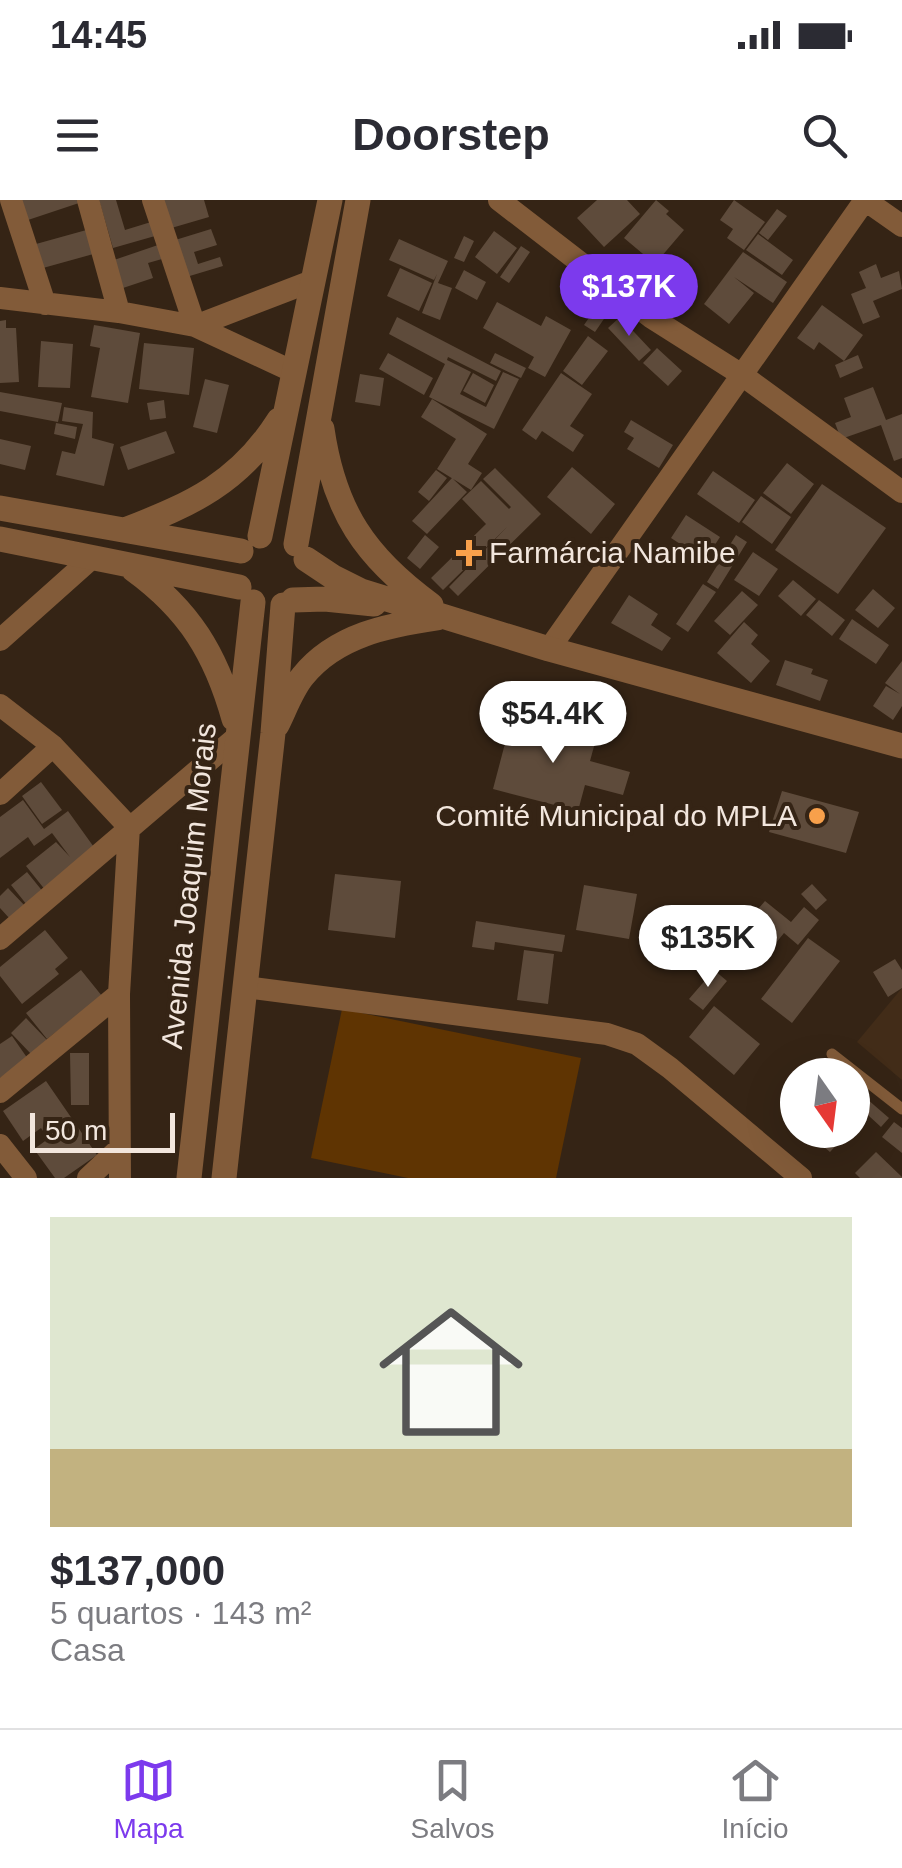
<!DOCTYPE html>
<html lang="pt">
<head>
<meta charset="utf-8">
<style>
  body { margin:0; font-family:Arial,sans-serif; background:#f2f2f3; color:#2b2b33; height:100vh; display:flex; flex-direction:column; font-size:38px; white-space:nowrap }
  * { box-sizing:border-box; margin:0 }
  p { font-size:32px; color:#7c7c81 }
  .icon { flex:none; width:55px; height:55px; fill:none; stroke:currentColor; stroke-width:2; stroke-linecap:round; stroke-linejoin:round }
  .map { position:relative; height:978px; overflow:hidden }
  .details { display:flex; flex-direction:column; background:#fff; flex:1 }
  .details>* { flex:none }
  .needle { width:65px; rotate:166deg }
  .fabs { position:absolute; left:780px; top:858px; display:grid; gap:20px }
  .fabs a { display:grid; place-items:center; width:90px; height:90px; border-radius:50%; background:#fff; box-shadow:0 10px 40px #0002; font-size:50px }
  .scale { position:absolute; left:30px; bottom:25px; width:145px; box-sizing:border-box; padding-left:10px; border:5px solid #f2e6dd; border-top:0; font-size:28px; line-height:35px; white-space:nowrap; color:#f2e6dd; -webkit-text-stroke:8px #352415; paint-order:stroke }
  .price { position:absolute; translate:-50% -85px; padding:0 22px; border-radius:35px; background:#fff; color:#222; font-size:32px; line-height:65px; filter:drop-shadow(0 2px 5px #0008) }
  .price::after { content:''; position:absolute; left:50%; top:60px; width:30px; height:22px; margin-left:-15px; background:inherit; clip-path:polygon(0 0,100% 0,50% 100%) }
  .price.active { background:#7c3aed; color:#fff }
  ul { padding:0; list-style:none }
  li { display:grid; align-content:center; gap:20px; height:530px; padding:0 50px }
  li+li { border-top:2px solid #e1e1e2 }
  li span { display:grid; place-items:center; height:310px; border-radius:0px; color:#555 }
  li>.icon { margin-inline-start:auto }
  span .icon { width:180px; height:180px; fill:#fffc; stroke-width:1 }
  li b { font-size:42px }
  .status { display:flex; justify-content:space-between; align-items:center; height:70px; padding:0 50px; background:#fff; direction:ltr }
  .status svg { height:28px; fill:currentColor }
  header { display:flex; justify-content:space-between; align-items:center; height:130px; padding:0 50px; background:#fff; font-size:45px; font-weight:700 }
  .tabs { display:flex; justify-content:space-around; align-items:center; height:140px; border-top:2px solid #e1e1e2; background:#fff; font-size:28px; color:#7c7c81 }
  .tabs a { display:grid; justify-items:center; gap:5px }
  .tabs .active { color:#7c3aed }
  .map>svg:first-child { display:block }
  .built { fill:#422c18 }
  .green { fill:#5f3402 }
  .building { fill:#5e4b3b }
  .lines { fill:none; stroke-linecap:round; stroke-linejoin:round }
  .service { stroke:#825b39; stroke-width:11 }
  .minor { stroke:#825b39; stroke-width:22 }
  .tertiary { stroke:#825b39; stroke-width:25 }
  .poi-dot { fill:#f8a04b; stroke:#352415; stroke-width:4 }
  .labels { text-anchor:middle; stroke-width:8; stroke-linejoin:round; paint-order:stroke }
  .poi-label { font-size:30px; fill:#f2e6dd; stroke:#352415; text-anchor:start }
  .street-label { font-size:30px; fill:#f2e6dd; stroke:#352415 }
</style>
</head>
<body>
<div class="status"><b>14:45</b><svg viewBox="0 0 49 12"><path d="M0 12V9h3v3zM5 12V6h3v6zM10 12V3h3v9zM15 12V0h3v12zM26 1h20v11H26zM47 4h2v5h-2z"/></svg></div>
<header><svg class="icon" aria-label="menu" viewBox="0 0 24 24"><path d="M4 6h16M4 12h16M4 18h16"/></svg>Doorstep<svg class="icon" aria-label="search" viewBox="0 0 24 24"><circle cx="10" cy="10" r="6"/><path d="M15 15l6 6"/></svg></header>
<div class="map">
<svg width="902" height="978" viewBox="0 0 902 978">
  <rect width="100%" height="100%" fill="#352415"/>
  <!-- built -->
  <path class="built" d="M902,788V880L857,842Z"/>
  <!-- green -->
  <path class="green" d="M342,809L581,858L556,978H408L311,958Z"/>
  <!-- building -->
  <path class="building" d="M18,0H85V1L25,21Z
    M99,0H116L125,30L151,22L155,36L113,48Z
    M160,0H204L209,17L168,29Z
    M597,0H627L640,14L604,47L577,18Z
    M656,0L669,11L666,14L684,30L655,64L624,38Z
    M734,0L765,22L744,50L727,38L733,29L720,20Z
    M777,9L787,16L768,40L759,33Z
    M90,29L97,53L43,68L36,44Z
    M211,29L217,45L194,52L198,64L220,57L223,66L183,78L172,41Z
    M494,31L517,48L497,74L475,57Z
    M758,34L793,60L782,75L746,50Z
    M464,36L474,41L464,62L454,58Z
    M399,39L448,61L438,83L452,88L440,120L422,113L437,74L434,80L389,60Z
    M158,45L162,59L148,63L153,78L123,88L114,60Z
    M521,46L530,52L509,83L500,77Z
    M743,52L787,82L773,103L734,77L754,93L729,124L704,104Z
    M876,64L881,78L899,71L902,89L873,101L880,117L863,124L851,94L866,88L859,72Z
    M400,68L432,83L419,111L387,96Z
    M464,70L486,82L477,100L455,88Z
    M497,102L541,126L546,116L571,130L545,177L528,168L534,157L483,128Z
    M822,105L863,135L844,161L819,142L814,150L797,138Z
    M597,106L608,113L595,132L584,125Z
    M397,117L501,171L496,181L448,157L447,160L471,172L460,194L486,207L503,172L519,179L494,229L429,197L445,164L389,134Z
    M620,117L651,150L639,161L608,128Z
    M6,120V128H16L19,182L0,183V121Z
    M94,125L140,133L128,203L91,197L100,148L90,146Z
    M588,136L608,151L582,185L563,171Z
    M41,141L73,144L70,188L38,187Z
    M144,143L194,148L189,195L139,189Z
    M657,148L682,171L668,186L643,163Z
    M388,153L433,178L424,195L379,169Z
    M495,153L526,168L521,178L490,163Z
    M858,155L863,168L840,178L835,165Z
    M473,173L494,185L485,203L463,191Z
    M561,173L592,194L570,226L584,235L573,252L542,231L536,240L522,230Z
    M360,174L384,178L380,206L355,202Z
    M205,179L229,185L217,233L193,227Z
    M873,187L886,220L902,214V258L894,261L881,225L841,239L835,223L851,217L844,198Z
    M0,192L62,203L58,222L0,211Z
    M432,199L487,234L468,264L482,273L471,290L437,269L456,239L421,217Z
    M164,200L166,218L150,220L147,203Z
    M64,207L93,212L92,238L114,244L104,286L56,275L62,251L75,254L83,224L62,221Z
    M631,220L673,245L659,268L627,249L634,238L624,232Z
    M56,223L77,227L75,239L54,234Z
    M166,231L175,253L128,270L120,247Z
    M0,239L31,246L25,270L0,264Z
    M787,263L814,284L791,314L763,293Z
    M572,267L615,304L591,334L547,297Z
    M495,268L541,314L458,396L449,387L507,327L443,390L431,378L486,324L462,299L481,281L509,309L511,307L483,279Z
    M436,270L447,278L429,301L418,292Z
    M713,271L755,300L739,323L697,294Z
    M452,278L467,292L427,334L412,321Z
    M822,284L886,328L838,394L775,350Z
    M761,296L791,317L772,344L742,322Z
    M686,315L720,337L705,360L671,338Z
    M425,335L439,347L420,369L407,358Z
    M736,335L747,342L718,389L707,382Z
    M753,352L778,369L759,396L734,380Z
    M793,380L816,399L801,416L778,396Z
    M703,384L716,392L688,432L676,424Z
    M873,389L895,408L878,428L855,410Z
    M742,391L758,405L730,435L714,421Z
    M629,395L658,414L651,425L671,438L662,451L611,423Z
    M819,400L845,420L832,436L806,415Z
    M852,419L889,445L876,464L839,439Z
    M744,422L758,435L751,444L770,461L751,483L717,453Z
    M785,460L813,469L811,474L828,480L820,501L776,485Z
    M902,461V506L893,520L873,506L886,486L900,494L885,483Z
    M512,517L596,539L590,561L630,572L623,595L585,585L578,611L493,589Z
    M41,582L62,610L42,624L22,596Z
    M782,591L859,612L846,653L769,632Z
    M23,600L44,629L68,611L96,650L46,691L26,666L56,642L70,657L52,633L34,646L28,637L0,658V617Z
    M27,672L44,693L27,705L11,685Z
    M335,674L401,681L395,738L328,730Z
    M812,684L827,700L816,710L801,694Z
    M584,685L637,694L629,739L576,730Z
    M8,688L25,706L10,719L0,708V696Z
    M765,701L791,722L804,707L819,720L798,745L784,733L763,759L751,750L768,730L751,717Z
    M476,721L565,735L562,752L495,742L494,750L472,747Z
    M45,730L68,758L55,769L59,774L22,804L0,776V767Z
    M808,738L840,761L792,823L761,799Z
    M524,750L554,754L548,804L517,800Z
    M895,759L902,770V788L888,797L873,772Z
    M81,770L102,796L47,839L26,813Z
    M714,770L727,781L703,810L689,799Z
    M714,806L760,844L734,875L689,837Z
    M26,818L47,840L31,854L11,833Z
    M12,836L28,859L0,878V844Z
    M70,853H89V905H71Z
    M46,881L97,955L64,978H55L34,949L48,939L41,928L23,941L3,911Z
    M852,886L889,918L881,927L857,905L852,910Z
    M894,922L902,928V953L882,937Z
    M804,930H850L830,952Z
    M876,952L902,977V978H860L855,973Z"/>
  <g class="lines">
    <!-- service -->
    <path class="service" d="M832,854L902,909"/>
    <!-- minor -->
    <path class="minor" d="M11,0L45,104
      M88,0L119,112
      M153,0L195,126
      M499,0L652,118L742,175L902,292
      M865,0L902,26
      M0,98L119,112L195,126L294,172
      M195,126L312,81
      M0,440L93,357
      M549,449L865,0
      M0,505L53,546L129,627L119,794L120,978
      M0,594L53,546
      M0,739L239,535
      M246,787L607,834L637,844L670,868L801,978
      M0,892L119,794
      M0,945L26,978
      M88,978L120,948"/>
    <!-- tertiary -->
    <path class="tertiary" d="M322,229C334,311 365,357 431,405
      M0,308L241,351
      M125,330C192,304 239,283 279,220
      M260,336L330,0
      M0,339L239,387
      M296,344L358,0
      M306,359L333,377L361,391L549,449L902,546
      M134,370C189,410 216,454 234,519
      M293,400L325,399L374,404
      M277,525C285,509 292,489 303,476C336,435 389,425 437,418
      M189,978L253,402
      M224,978L273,533L283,405"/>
  </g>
  <!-- markers -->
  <g class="poi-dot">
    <path d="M464 338h10v10h10v10h-10v10h-10v-10h-10v-10h10z"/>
    <circle cx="817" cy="616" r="10"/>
  </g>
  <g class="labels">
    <!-- poi labels -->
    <g class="poi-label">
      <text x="489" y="363">Farmárcia Namibe</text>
      <text x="797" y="626" text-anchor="end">Comité Municipal do MPLA</text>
    </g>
    <!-- street labels -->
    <g class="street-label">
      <text transform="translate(189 686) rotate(-84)" y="10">Avenida Joaquim Morais</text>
    </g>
  </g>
</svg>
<div class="fabs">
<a><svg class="needle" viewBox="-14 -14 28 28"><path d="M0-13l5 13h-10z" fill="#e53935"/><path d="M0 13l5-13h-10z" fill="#7c7c81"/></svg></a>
</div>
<div class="scale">50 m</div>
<b class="price active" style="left:629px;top:139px">$137K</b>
<b class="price" style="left:553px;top:566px">$54.4K</b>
<b class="price" style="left:708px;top:790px">$135K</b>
</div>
<section class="details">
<ul>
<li><span style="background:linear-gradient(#dfe7d0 75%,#c2b280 0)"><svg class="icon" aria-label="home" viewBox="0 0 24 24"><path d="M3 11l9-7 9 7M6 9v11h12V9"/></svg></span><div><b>$137,000</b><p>5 quartos · 143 m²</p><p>Casa</p></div></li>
</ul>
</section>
<nav class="tabs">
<a class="active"><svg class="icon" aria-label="map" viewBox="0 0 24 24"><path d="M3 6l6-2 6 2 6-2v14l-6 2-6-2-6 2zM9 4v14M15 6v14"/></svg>Mapa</a>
<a><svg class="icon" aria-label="saved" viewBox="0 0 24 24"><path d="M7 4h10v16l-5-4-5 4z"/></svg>Salvos</a>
<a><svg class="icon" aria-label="home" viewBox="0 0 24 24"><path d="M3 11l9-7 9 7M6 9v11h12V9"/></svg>Início</a>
</nav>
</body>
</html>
